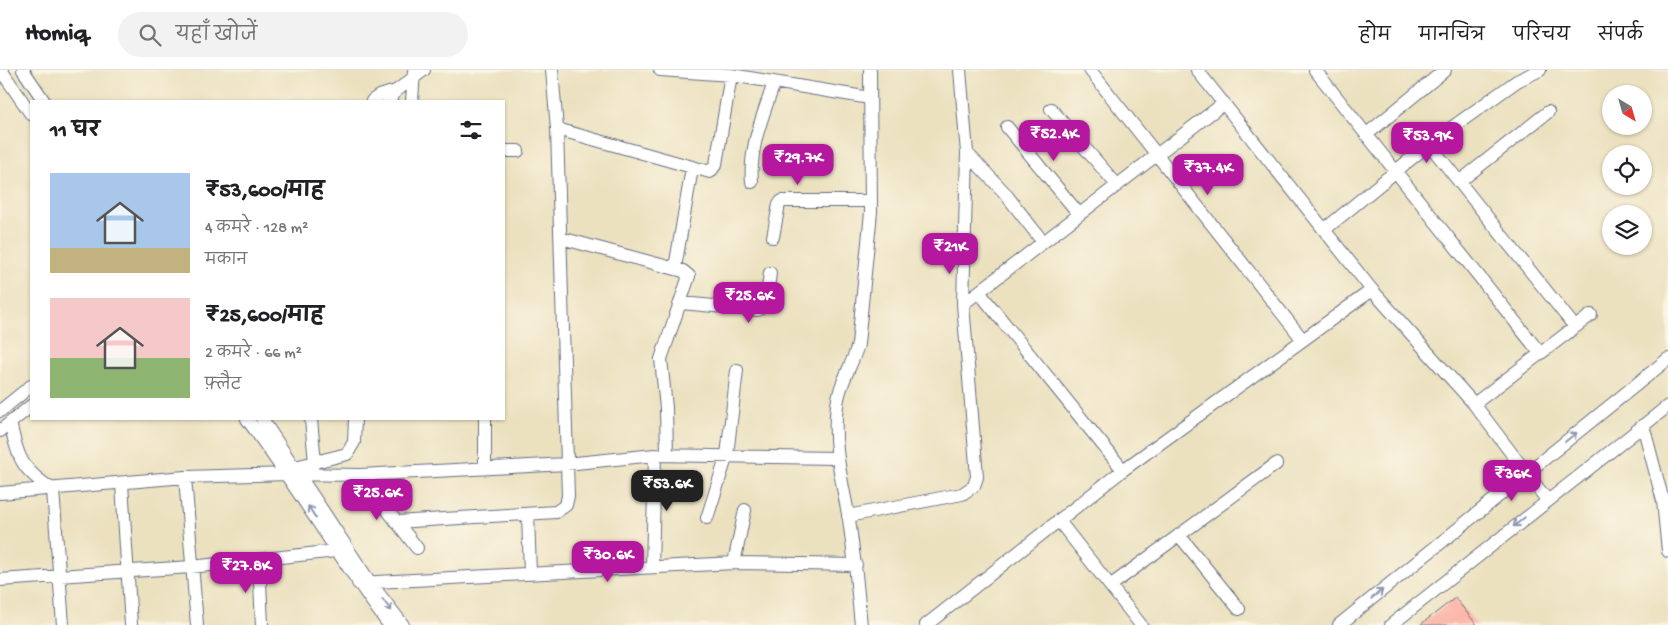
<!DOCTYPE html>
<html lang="hi">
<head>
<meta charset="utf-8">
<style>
  body { margin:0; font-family:"Gochi Hand","Playpen Sans Deva",sans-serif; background:#f2f2f2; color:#202124; height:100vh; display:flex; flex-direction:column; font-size:19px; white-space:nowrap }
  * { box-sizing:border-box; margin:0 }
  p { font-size:16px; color:#757577 }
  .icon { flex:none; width:28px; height:28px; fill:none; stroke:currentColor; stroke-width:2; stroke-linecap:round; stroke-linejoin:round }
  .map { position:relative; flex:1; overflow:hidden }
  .panel { position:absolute; left:30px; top:30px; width:475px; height:320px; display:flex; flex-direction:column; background:#fff; border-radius:0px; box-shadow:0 1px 4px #0004 }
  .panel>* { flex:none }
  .needle { width:32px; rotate:143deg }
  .fabs { position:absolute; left:1602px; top:15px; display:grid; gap:10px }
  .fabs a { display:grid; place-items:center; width:50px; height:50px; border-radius:50%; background:#fff; box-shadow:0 1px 4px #0004; font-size:25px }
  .price { position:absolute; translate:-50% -42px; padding:0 11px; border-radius:10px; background:#b5179e; color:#fff; font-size:16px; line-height:32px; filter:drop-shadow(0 1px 2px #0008) }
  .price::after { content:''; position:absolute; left:50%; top:30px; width:15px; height:11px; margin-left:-8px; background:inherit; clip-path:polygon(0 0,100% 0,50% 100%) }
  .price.current { background:#222; color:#fff }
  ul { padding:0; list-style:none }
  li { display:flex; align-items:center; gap:15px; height:125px; padding:0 20px }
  li span { display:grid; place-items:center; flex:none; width:140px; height:100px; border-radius:0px; color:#555 }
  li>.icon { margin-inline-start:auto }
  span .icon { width:60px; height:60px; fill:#fffc; stroke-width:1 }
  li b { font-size:21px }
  h2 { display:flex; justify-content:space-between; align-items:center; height:60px; padding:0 20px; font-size:21px }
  header { display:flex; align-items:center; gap:30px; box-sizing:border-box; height:70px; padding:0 25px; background:#fff; border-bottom:1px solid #e0e0e0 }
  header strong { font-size:24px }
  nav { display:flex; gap:28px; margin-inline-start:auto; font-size:18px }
  .search { width:350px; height:45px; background:#f2f2f2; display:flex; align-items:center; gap:12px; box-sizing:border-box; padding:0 18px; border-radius:28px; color:#757577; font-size:19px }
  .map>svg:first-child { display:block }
  .building { fill:#fca89b }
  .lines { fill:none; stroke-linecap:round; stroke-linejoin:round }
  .minor-casing { stroke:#646d80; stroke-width:14 }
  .minor { stroke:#fff; stroke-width:12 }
  .oneway { stroke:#8d97ae }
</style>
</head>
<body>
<header>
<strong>Homiq</strong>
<div class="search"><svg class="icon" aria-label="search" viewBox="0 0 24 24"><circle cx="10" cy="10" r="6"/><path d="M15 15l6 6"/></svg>यहाँ खोजें</div>
<nav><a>होम</a><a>मानचित्र</a><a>परिचय</a><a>संपर्क</a></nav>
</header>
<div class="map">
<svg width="1668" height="555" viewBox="0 0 1668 555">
  <rect width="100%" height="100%" fill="#fcf5e5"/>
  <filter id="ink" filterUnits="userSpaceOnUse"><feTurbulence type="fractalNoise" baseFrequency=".02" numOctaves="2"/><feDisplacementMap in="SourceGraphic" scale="10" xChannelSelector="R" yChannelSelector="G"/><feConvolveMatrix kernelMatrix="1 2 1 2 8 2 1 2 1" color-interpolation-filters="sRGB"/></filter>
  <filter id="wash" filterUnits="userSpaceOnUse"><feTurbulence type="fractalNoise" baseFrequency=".0096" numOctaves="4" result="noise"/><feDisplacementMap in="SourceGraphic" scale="20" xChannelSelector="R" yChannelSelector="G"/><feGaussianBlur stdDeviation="1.12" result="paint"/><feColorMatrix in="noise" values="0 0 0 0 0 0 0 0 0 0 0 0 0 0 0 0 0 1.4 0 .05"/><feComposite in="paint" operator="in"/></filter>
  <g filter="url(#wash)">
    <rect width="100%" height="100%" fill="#ebe1bf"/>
    <g id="blocks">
      <!-- building -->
      <path class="building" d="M1455,528L1477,555H1420Z"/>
    </g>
  </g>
  <g filter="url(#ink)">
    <use href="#blocks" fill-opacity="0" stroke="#646d80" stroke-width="1"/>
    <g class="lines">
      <defs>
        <path id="minor" d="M1,0L31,44
          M23,0L44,31
          M660,0L731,5L870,28
          M1090,0L1303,270
          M1197,0L1372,220L1474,334L1547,430
          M1315,0L1540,283
          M372,31L379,26L396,21
          M389,31L396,21L424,0
          M412,31L414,1
          M1051,39L1117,115
          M1007,57L1079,144
          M557,59L710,102L716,94L731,5
          M1367,64L1445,0
          M1429,74L1575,257
          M504,81H518
          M967,83L1004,122L1043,172
          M752,112C749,77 763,46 774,13
          M1459,112L1548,42
          M1324,160L1429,74L1517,11L1540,0
          M773,167L779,134L782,131H871
          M561,168L683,201L689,206L661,289L666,338L667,385
          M675,198L692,98
          M979,222L1123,400
          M681,233L758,240L766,234L770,203
          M963,234L1224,33
          M1474,334L1591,245
          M0,341L31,316
          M247,349C297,416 339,488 389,555
          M262,349L369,511L403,555
          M311,349L315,393
          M10,353C19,390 21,399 53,420L63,555
          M1643,355L1663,431L1668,430
          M0,361L31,336
          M295,397L347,384L354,372L355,349
          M485,398V349
          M360,405L417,478
          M185,407L197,555
          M122,414L131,555
          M0,423L185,407L288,404L360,405L566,394L655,385L837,388
          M1663,431L1668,481
          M528,445L530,503
          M848,446L962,424L974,416L977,407L963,234L967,83L960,0
          M707,448L727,385L737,300
          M1059,451L1141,555
          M396,452L556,442L566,435L568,426L557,59L552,0
          M1179,465L1239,539
          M259,491L262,555
          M734,493L745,440
          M652,497L655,385
          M0,510L191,497L336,481
          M358,513L734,493L856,495
          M1110,516L1276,394
          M861,555C858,519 854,484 849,449C842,411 832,374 837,335C839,313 853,295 858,274L871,142L870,0
          M926,555L1123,400L1372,220
          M1339,555L1668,289
          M1391,555L1668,336"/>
      </defs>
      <!-- minor casing -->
      <use href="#minor" class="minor-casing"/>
      <!-- minor -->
      <use href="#minor" class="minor"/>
    </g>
    <!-- one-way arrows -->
    <defs><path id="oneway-shaft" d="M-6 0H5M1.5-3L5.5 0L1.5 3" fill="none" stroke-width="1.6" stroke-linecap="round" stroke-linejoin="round" transform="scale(1.25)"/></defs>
    <g class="oneway">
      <use href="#oneway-shaft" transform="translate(1571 367) rotate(-39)"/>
      <use href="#oneway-shaft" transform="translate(312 442) rotate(-122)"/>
      <use href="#oneway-shaft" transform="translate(1519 452) rotate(141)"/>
      <use href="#oneway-shaft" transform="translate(1377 524) rotate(-39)"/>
      <use href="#oneway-shaft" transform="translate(387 535) rotate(52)"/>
    </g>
  </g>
</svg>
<div class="fabs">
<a><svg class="needle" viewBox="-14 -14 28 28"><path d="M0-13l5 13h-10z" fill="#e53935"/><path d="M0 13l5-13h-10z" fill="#757577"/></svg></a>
<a><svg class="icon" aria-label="locate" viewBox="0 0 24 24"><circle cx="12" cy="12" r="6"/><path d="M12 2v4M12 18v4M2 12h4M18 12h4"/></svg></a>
<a><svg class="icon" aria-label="layers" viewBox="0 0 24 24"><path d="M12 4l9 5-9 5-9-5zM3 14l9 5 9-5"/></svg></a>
</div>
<b class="price" style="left:1054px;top:92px">₹52.4K</b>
<b class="price" style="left:1427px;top:94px">₹53.9K</b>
<b class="price" style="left:798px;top:116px">₹29.7K</b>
<b class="price" style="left:1208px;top:126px">₹37.4K</b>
<b class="price" style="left:950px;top:205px">₹21K</b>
<b class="price" style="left:749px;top:254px">₹25.6K</b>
<b class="price" style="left:1512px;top:432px">₹36K</b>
<b class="price current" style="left:667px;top:442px">₹53.6K</b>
<b class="price" style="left:377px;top:451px">₹25.6K</b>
<b class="price" style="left:608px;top:513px">₹30.6K</b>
<b class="price" style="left:246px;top:524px">₹27.8K</b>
<section class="panel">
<h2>11 घर<svg class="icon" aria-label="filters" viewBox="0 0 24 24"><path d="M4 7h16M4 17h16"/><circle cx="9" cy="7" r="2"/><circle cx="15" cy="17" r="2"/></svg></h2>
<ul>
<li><span style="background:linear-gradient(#a9c7e8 75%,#c2b280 0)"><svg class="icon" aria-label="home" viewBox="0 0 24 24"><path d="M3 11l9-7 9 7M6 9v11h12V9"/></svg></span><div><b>₹53,600/माह</b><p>4 कमरे · 128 m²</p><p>मकान</p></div></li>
<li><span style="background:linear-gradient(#f6c9c9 60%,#8fb573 0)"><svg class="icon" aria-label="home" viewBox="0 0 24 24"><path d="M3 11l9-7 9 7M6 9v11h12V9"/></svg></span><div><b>₹25,600/माह</b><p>2 कमरे · 66 m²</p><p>फ़्लैट</p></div></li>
</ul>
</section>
</div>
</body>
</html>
